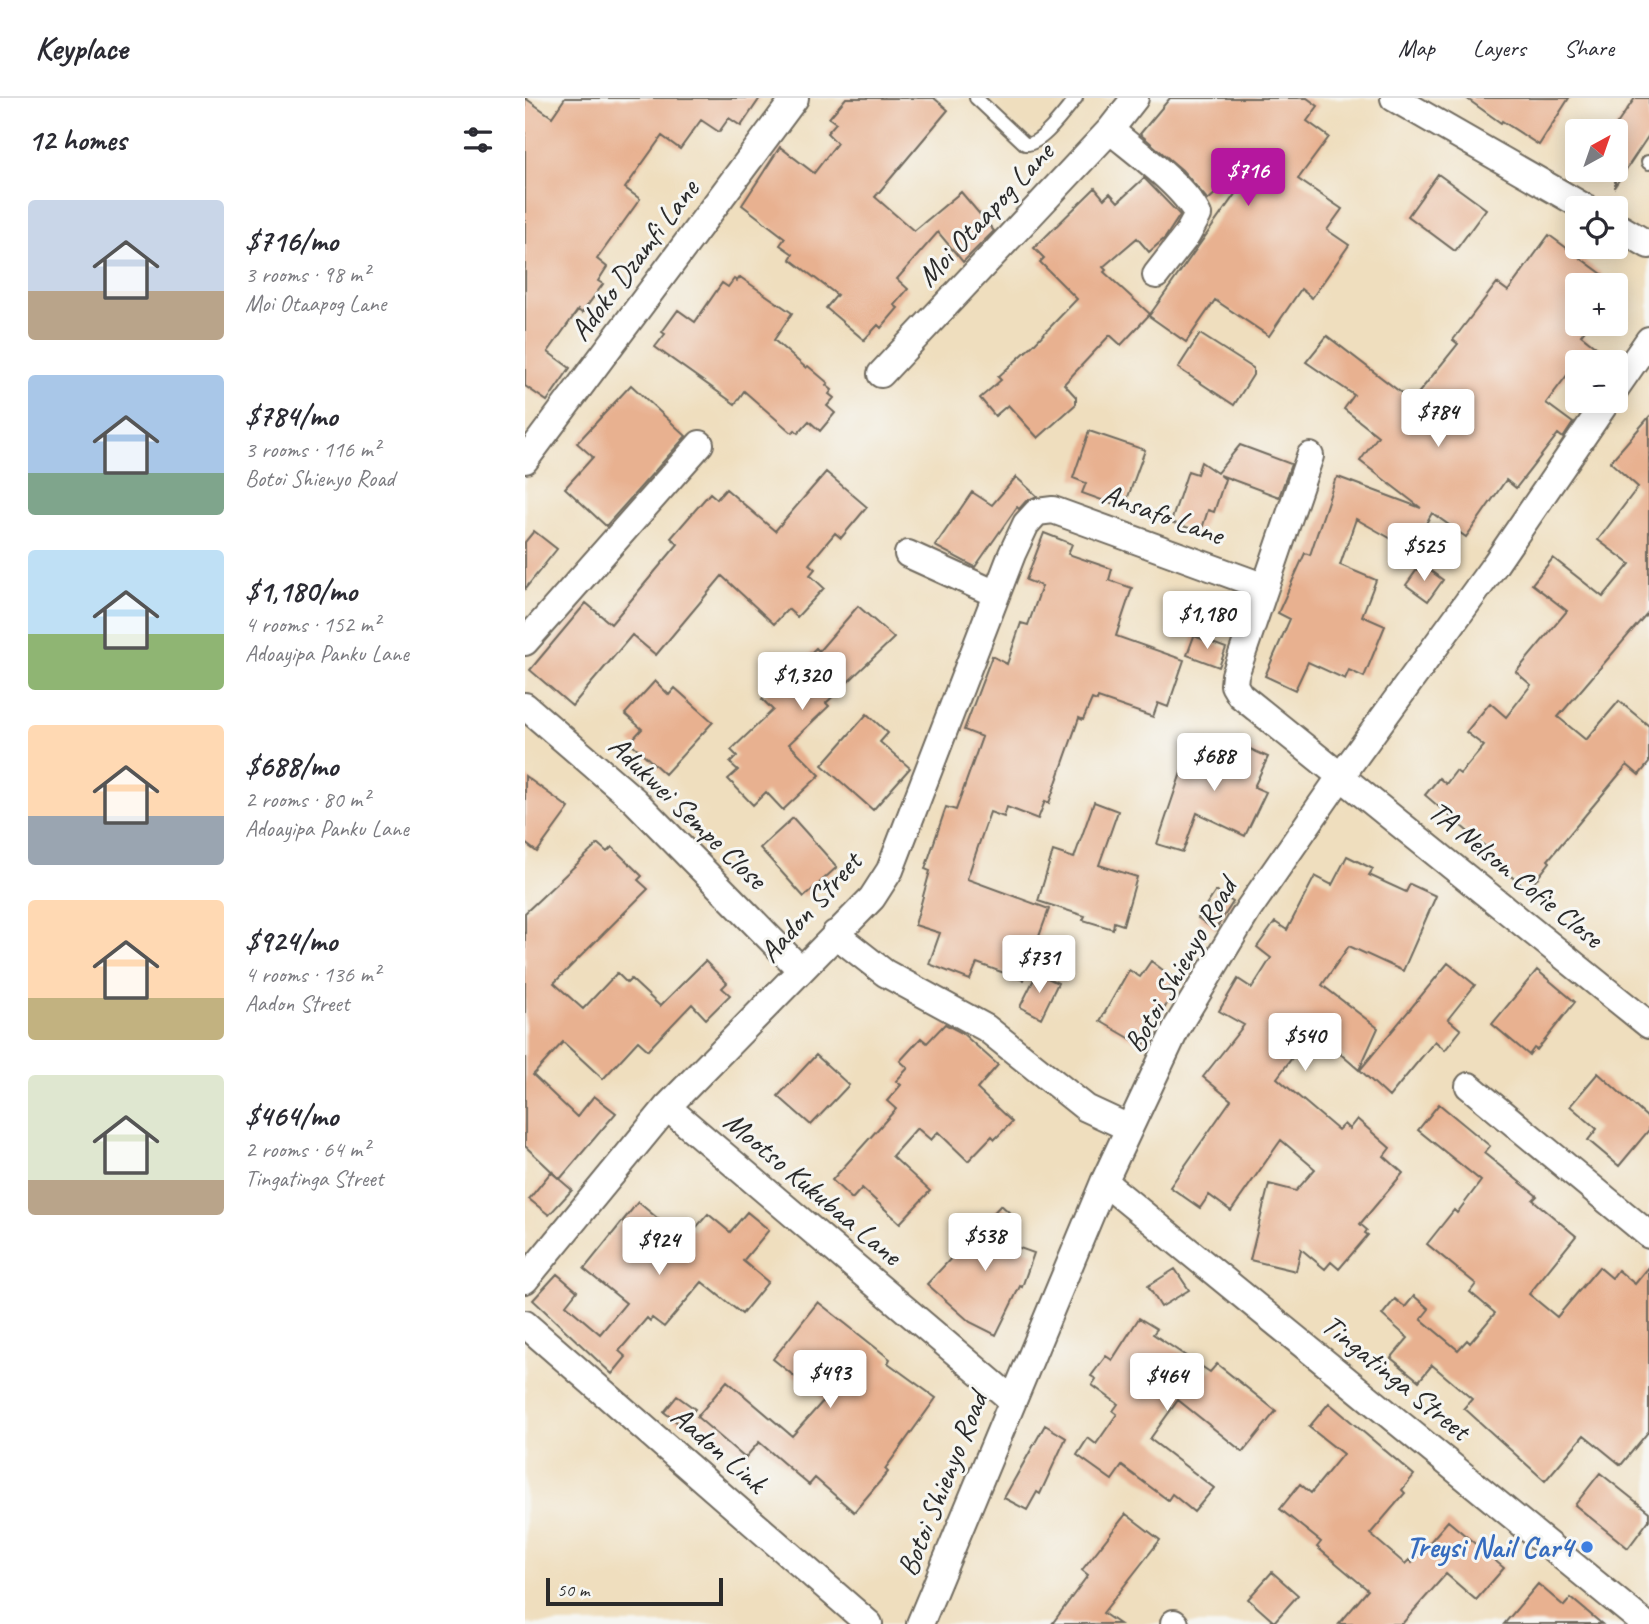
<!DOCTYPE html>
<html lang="en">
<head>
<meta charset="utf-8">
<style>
  body { margin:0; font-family:Caveat,sans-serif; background:#f2f2f3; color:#2b2b33; height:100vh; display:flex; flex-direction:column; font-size:26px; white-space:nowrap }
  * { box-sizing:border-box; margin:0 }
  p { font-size:23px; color:#7c7c81 }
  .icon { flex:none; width:38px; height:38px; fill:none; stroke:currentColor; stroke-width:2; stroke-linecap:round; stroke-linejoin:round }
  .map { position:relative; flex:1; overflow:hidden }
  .details { display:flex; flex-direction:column; background:#fff; width:525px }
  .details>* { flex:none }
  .needle { width:46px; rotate:40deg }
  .tools { position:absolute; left:1040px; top:21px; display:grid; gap:14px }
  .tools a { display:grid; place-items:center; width:63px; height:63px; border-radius:7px; background:#fff; box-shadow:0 4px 18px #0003; font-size:35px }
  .scale { position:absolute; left:21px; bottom:18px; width:177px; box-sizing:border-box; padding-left:7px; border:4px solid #2b2b2b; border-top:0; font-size:19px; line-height:24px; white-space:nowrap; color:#2b2b2b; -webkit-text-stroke:5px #f6f6f2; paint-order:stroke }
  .price { position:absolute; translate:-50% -60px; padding:0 16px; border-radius:7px; background:#fff; color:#222; font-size:23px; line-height:46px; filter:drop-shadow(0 2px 4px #0008) }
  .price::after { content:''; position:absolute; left:50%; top:42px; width:21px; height:16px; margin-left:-10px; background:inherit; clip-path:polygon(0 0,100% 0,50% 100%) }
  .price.selected { background:#b5179e; color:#fff }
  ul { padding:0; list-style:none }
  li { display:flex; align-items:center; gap:21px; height:175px; padding:0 28px }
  li span { display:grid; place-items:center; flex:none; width:196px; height:140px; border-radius:7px; color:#555 }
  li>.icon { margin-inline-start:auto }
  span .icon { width:84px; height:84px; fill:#fffc; stroke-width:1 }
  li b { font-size:30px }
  h2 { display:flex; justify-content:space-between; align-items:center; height:84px; padding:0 28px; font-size:30px }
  header { display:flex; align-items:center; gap:42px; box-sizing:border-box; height:98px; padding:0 35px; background:#fff; border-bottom:2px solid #e1e1e2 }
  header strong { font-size:33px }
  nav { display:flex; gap:38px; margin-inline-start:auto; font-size:24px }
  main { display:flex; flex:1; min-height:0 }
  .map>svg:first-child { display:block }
  .building { fill:#e8b190 }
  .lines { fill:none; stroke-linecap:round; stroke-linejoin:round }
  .service-casing { stroke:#706a5e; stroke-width:16 }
  .minor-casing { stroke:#706a5e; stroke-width:30 }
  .service { stroke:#fff; stroke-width:12 }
  .minor { stroke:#fff; stroke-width:26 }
  .shop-dot { fill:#3f7fe0; stroke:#f6f6f2; stroke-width:2.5 }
  .labels { text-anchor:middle; stroke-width:6; stroke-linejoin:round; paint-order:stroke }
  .street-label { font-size:30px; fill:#2b2b2b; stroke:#f6f6f2 }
  .shop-label { font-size:30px; font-weight:bold; fill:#366cbe; stroke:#f6f6f2; text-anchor:end }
</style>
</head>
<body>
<header>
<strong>Keyplace</strong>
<nav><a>Map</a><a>Layers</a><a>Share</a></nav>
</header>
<main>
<section class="details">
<h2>12 homes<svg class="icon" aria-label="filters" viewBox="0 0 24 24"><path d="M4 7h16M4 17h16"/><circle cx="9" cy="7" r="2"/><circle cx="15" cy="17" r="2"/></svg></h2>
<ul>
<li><span style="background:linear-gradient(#c9d6e8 65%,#b9a48a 0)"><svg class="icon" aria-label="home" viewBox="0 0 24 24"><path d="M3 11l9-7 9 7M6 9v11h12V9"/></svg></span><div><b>$716/mo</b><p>3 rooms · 98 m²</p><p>Moi Otaapog Lane</p></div></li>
<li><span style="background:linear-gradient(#a9c7e8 70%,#7fa58c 0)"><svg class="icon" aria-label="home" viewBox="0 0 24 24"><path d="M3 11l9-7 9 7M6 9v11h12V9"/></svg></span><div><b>$784/mo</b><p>3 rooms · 116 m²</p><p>Botoi Shienyo Road</p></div></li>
<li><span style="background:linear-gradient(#bfe0f5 60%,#8fb573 0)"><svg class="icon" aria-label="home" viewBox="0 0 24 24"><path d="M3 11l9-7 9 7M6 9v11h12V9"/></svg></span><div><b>$1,180/mo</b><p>4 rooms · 152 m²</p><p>Adoayipa Panku Lane</p></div></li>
<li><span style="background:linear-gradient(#ffd9b3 65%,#9aa5b1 0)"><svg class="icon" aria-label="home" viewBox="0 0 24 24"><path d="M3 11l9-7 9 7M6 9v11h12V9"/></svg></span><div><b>$688/mo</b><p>2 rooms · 80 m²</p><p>Adoayipa Panku Lane</p></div></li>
<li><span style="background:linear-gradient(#ffd9b3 70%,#c2b280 0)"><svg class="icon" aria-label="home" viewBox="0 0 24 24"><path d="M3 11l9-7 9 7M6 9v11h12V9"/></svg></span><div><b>$924/mo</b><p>4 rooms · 136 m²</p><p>Aadon Street</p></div></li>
<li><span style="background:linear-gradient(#dfe7d0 75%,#b9a48a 0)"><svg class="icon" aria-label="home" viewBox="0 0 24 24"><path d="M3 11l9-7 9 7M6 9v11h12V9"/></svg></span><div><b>$464/mo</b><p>2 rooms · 64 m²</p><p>Tingatinga Street</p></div></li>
</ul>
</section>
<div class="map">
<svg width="1124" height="1526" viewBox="0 0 1124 1526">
  <rect width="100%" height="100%" fill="#f6f6f2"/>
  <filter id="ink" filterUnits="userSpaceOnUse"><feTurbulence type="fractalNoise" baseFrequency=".0143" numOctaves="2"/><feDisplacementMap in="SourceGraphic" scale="14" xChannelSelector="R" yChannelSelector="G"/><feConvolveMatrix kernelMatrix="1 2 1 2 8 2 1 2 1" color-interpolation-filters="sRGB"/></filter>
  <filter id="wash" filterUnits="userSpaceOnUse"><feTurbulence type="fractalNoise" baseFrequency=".00686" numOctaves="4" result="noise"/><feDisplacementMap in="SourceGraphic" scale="28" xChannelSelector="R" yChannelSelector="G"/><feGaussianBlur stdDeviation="1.57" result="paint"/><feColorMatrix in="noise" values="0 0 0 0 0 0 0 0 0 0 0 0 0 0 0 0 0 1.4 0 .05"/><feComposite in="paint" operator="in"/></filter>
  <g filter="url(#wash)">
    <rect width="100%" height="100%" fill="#efdebe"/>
    <g id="blocks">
      <!-- building -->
      <path class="building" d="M0,0L27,19L40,0H235L216,28L204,20L194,34L176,22L155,51L137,38L100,90L115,101L72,161L82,169L73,183L78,186L57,215L53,212L23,254L45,270L22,303L0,288Z
        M321,0H409L423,12L350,99L389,133L436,94L469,133L438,164L413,134L372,181L383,191L369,207L373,210L356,230L353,227L339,242L301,210L312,197L265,161L268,156L255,147L260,140L217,107L255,49L289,75L312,45L302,35L311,25L304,20Z
        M645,0H782L793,8L782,23L804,39L773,81L817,111L802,132L824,147L787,200L776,191L744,238L690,202L661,244L624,218L727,72L722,67L683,102L657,72L615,36Z
        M941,0H1044L1014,47L977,23L976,25Z
        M1110,0H1124V37L1090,88V29Z
        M913,76L961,111L930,153L883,118Z
        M619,80L655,117L640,140L624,154L612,140L578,169L581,172L579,174L625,216L596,247L585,237L539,286L551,299V306L513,340L483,307L470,318L455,300L476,282L473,279L508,247L552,201L515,164L519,160L509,150L570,90L579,101L585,95L593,104Z
        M1024,137L1077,176L1068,187H1052V226H1059L1062,229L1056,237L1090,264H1052L1021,305L1048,325L1038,340L1033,336L991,390L981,382L941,439L907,415L886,452L831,421L815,467L851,482L837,518L860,528L839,579L824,572L820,581L783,564L770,592L740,578L765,521L753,515L780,455L785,457L810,382L813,379L896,410L835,363L853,338L819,311L829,297L781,264L802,238L887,303L933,246L928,242L972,185L983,193Z
        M215,179L267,215L249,242L281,270L283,268L303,285L301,287L307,292L304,296L309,300L302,308L310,315L295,333L284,323L273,335L270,332L267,335L219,293L210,306L130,249L140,236L137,234L153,212L170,224L197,185L203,189L209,181L212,183Z
        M675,236L728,270V277L709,307L653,270Z
        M106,287L161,338L81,428L40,390L68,359L52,345Z
        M1124,319V513L1033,619L1061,642L1094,603L1124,628V665L1114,677L1102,667L1023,762L1025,764L1003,792L959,756L963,751L900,697L914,680L921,686L931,673L935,676L959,648L941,634L965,605L981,619L1006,587L991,574L1042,513L1007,486L1028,460L1078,499L1105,466L1073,442L1113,389L1085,364Z
        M564,333L620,352L599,410L557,395L561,385L548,380Z
        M715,347L766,366L754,399L695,377L700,381L689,414L683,412L676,434L646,424L663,373L672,376L676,364L692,375Z
        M301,374L342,409L316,440L310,435L284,466L290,471L285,477L299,490L272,519L263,511L249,526L197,478L131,557L107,537L47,608L5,572L61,505L86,526L153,446L146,440L185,395L192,401L201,391L250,433Z
        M491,379L512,398L501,403L494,411L492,409L450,469L410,448L447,394L467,407Z
        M9,433L32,451L0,491V444Z
        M519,435L547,446L543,456L587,471L584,482L607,490L591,538L659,562L643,609L633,605L628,619L573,600L572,603L567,601L558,622L554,620L524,705L520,703L513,721L482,709L479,719L465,714L442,781L524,811L498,882L452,865L445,882L404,866L415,835L390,827L405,773L400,771L421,709L431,712L457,639L439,632L467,558L482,566L496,525L503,527L517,488L501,482Z
        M896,466L918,482L903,503L881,487Z
        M333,508L369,540L301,605L304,608L264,646L295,677L258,712L241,694L228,707L203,681L213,672L205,665L212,658L206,652L248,612L237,601L291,550L294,553Z
        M669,538L701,550L694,569L662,557Z
        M130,583L144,597L150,590L188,624L140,676L105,644L117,631L100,616Z
        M342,616L363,635L355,644L385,670L348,712L297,667Z
        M666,645L707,660L714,646L743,659L729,689L741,694L720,738L672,715L658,754L632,746Z
        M0,678L44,710L12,754L0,745Z
        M569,704L593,713L574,767L612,779L598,827L589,824L588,831L558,822L560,818L513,803L528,753L549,760Z
        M268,720L312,769L279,799L235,750Z
        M73,746L82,754L87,749L117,778L113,782L123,791L29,885L58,911L92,875L102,885L106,881L135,908L180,863L202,885L197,890L205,897L181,921L167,906L123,952L113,943L78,981L38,944L8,977L52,1019L69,998L91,1015L35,1081L0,1048V815Z
        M822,758L848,771L844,777L881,794L885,786L911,798L878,873L824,848L797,887L853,930L834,972L788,932L752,980L813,1032L819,1026L824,1031L832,1021L865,1050L859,1058L878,1075L835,1126L842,1132L840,1135L843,1137L814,1171L806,1164L800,1171L776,1151L771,1173L725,1162L744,1086L771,1093L790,1071L756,1042L706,1113L684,1097L675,1110L645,1089L706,1002L678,979L719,927L694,913L713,881L727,890L746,860L732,849L750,824L762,832L790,778L807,787Z
        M691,793L708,804L690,832L673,820Z
        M626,863L651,882L641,894L647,897L618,948L575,923L604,872L615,879Z
        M923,865L950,887L923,921L936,932L920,952L910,943L864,999L835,972Z
        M1012,872L1050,904L1012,952L1009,950L1004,957L967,926Z
        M512,875L533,885L516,920L495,909Z
        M420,926L437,935L473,967L452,991L487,1024L470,1041L467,1038L443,1063L413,1034L406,1042L392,1030L367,1058L405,1093L375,1125L337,1090L327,1101L307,1082L371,1011L362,1003L376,987L371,983L383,970L375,963L396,940L402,945Z
        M291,957L324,987L286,1027L253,998Z
        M1073,975L1124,1021V1032L1094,1068L1063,1042L1072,1031L1045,1008Z
        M914,1006L965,1048L959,1055L1012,1098L1008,1102L1051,1138L1004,1196L1032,1219L1074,1169L1087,1180L1093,1172L1110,1186L1124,1169V1333L1096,1367L1059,1337L1020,1383L939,1310L947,1301L907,1267L894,1283L866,1260L883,1240L857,1217L870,1201L880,1209L889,1198L904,1211L896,1221L933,1252L942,1242L945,1245L970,1215L945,1194L951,1186L902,1146L929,1112L932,1115L956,1083L893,1032Z
        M26,1074L47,1092L24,1117L4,1101Z
        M113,1104L156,1140L165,1129L169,1132L183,1116L205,1134L222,1114L244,1132L218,1163L243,1184L217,1216L177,1184L139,1229L127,1220L125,1223L122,1220L94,1253L101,1259L87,1276L8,1202L32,1176L52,1193L41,1207L75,1236L101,1205L59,1171Z
        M476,1107L495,1124L478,1144L509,1155L497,1189L495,1188L471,1237L445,1224L402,1186Z
        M650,1171L664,1192L636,1209L623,1188Z
        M293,1204L365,1261L363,1265L411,1300L360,1371L363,1374L329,1414L290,1380L284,1387L234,1344L220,1360L172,1319L202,1283L267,1338L299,1302L248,1261Z
        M614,1220L632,1231L628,1236L685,1274L692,1266L751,1313L718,1354L653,1302L625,1341L689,1390L669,1414L647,1396L643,1402L597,1368L587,1382L552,1357L563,1340L571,1346L592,1316L588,1313L593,1306L567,1287L571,1281L566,1278L581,1258L587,1262Z
        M152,1298L170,1311L157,1328L139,1314Z
        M804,1305L889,1377L877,1392L880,1395L845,1436L880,1466L884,1462L887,1465L923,1423L979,1470L951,1502L921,1476L877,1526H814L843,1492L792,1449L796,1444L755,1411L775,1386L786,1395L818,1356L784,1329Z
        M520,1327L541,1340L515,1396L512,1394L502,1412L479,1400Z
        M1075,1375L1124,1414V1422L1103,1450L1050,1407Z
        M601,1416L635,1442L578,1515L594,1526H527L563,1477L557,1472Z
        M747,1474L773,1497L749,1524L723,1501Z
        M1013,1486L1039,1508L1046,1500L1077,1526H979Z"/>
    </g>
  </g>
  <g filter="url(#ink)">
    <use href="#blocks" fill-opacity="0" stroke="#706a5e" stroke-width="2"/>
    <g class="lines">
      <defs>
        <path id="service" d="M451,0L500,46C516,48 541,12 551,0
          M1123,64L1124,65"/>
        <path id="minor" d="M869,0L1061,110
          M585,32C611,54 659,88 673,117L662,137L631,177
          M1090,127L1124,147
          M356,276L585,32L610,0
          M1090,291L1124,242
          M785,358L710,577L709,587L715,597L1124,927
          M0,362L270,0
          M383,456L471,496
          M0,544L175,346
          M0,608L109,702L276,872
          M310,836L360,875L461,930L561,1010L604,1030
          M944,988L1124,1137
          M142,1009L487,1302
          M579,1084L1120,1526
          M0,1182L142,1009L347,800L365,772L487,456L501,426L512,414L528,412L740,489
          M0,1226L344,1526
          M649,1525L650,1526
          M395,1526L579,1084L652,929L723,812L816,678L969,468L1082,303"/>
      </defs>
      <!-- service casing -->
      <use href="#service" class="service-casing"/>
      <!-- minor casing -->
      <use href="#minor" class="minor-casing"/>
      <!-- service -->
      <use href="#service" class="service"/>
      <!-- minor -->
      <use href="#minor" class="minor"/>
    </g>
  </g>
  <!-- markers -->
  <circle class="shop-dot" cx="1062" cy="1449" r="7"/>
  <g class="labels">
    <!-- street labels -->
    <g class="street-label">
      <text transform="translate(460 116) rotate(-47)" y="10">Moi Otaapog Lane</text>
      <text transform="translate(109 162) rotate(-53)" y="10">Adoko Dzamfi Lane</text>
      <text transform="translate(638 416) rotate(20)" y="10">Ansafo Lane</text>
      <text transform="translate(163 714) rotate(44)" y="10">Adukwei Sempe Close</text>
      <text transform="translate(991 776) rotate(39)" y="10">TA Nelson Cofie Close</text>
      <text transform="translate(285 809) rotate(-48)" y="10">Aadon Street</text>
      <text transform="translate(655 867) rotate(-60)" y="10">Botoi Shienyo Road</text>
      <text transform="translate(288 1090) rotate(40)" y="10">Mootso Kukubaa Lane</text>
      <text transform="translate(871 1279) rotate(39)" y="10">Tingatinga Street</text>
      <text transform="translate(194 1351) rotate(41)" y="10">Aadon Link</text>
      <text transform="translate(417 1386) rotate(-68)" y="10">Botoi Shienyo Road</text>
    </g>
    <!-- shop labels -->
    <g class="shop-label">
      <text x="1048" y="1459">Treysi Nail Car4</text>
    </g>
  </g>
</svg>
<div class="tools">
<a><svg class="needle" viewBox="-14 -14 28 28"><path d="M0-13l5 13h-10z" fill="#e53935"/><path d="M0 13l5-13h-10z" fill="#7c7c81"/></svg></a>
<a><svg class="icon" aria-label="locate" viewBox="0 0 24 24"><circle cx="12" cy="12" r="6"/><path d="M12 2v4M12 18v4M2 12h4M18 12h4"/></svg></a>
<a>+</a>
<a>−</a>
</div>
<div class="scale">50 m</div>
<b class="price selected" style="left:723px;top:110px">$716</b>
<b class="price" style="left:913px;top:351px">$784</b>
<b class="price" style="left:899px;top:485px">$525</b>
<b class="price" style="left:682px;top:553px">$1,180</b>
<b class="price" style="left:277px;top:614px">$1,320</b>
<b class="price" style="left:689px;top:695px">$688</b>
<b class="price" style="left:514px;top:897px">$731</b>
<b class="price" style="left:780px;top:975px">$540</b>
<b class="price" style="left:460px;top:1175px">$538</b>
<b class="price" style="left:134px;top:1179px">$924</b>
<b class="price" style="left:305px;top:1312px">$493</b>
<b class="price" style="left:642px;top:1315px">$464</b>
</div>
</main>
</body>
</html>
